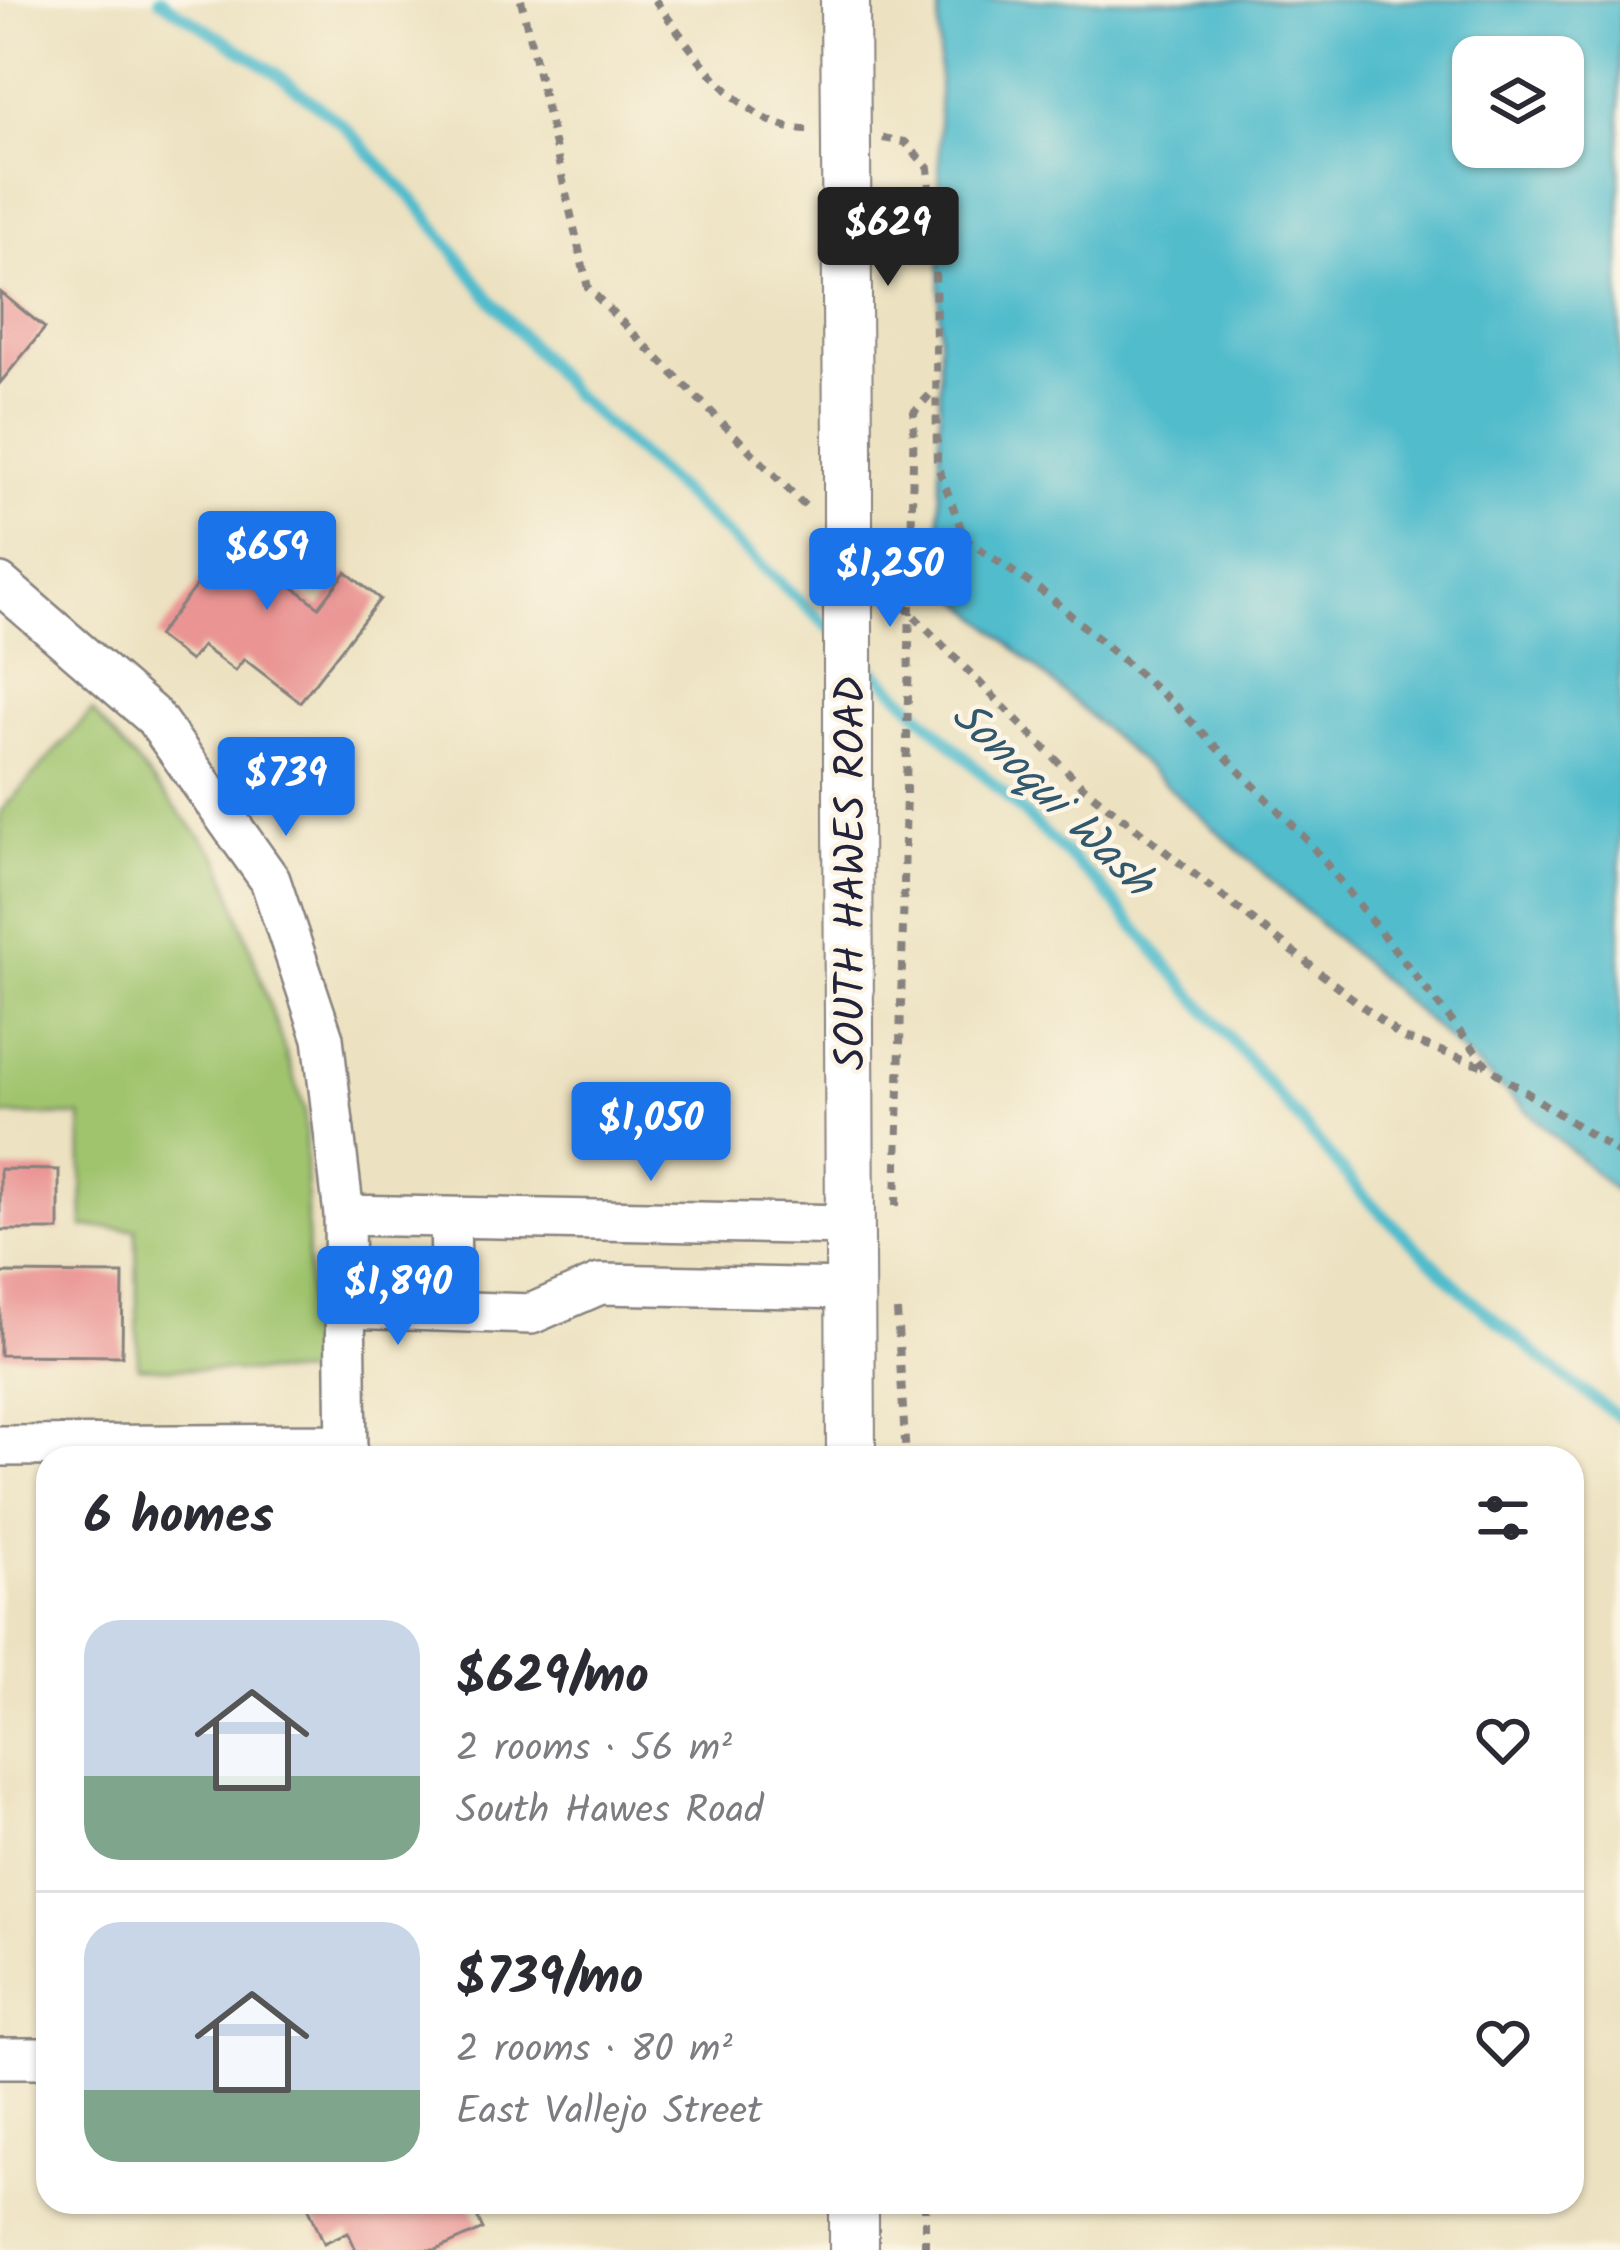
<!DOCTYPE html>
<html lang="en">
<head>
<meta charset="utf-8">
<style>
  body { margin:0; font-family:Kalam,sans-serif; background:#f7f7f7; color:#2b2b33; height:100vh; display:flex; flex-direction:column; font-size:45px; white-space:nowrap }
  * { box-sizing:border-box; margin:0 }
  p { font-size:39px; color:#7c7c81 }
  .icon { flex:none; width:66px; height:66px; fill:none; stroke:currentColor; stroke-width:2; stroke-linecap:round; stroke-linejoin:round }
  .map { position:relative; flex:1; overflow:hidden }
  .side { position:absolute; left:36px; top:1446px; width:1548px; height:768px; display:flex; flex-direction:column; background:#fff; border-radius:36px; box-shadow:0 3px 9px #0004 }
  .side>* { flex:none }
  .buttons { position:absolute; left:1452px; top:36px; display:grid; gap:24px }
  .buttons a { display:grid; place-items:center; width:132px; height:132px; border-radius:24px; background:#fff; box-shadow:0 3px 9px #0004; font-size:60px }
  .price { position:absolute; translate:-50% -102px; padding:0 27px; border-radius:12px; background:#1a73e8; color:#fff; font-size:39px; line-height:78px; filter:drop-shadow(0 3px 6px #0008) }
  .price::after { content:''; position:absolute; left:50%; top:72px; width:36px; height:27px; margin-left:-18px; background:inherit; clip-path:polygon(0 0,100% 0,50% 100%) }
  .price.active { background:#222; color:#fff }
  ul { padding:0; list-style:none }
  li { display:flex; align-items:center; gap:36px; height:300px; padding:0 48px }
  li+li { border-top:3px solid #e1e1e2 }
  li span { display:grid; place-items:center; flex:none; width:336px; height:240px; border-radius:36px; color:#555 }
  li>.icon { margin-inline-start:auto }
  span .icon { width:144px; height:144px; fill:#fffc; stroke-width:1 }
  li b { font-size:51px }
  h2 { display:flex; justify-content:space-between; align-items:center; height:144px; padding:0 48px; font-size:51px }
  .map>svg:first-child { display:block }
  .green { fill:#a0c46e; stroke:#617354; stroke-width:3 }
  .water { fill:#51bccc; stroke:#3a6f84; stroke-width:3; fill-rule:evenodd }
  .lines { fill:none; stroke-linecap:round; stroke-linejoin:round }
  .stream { stroke:#51bccc; stroke-width:12 }
  .building { fill:#ea9594 }
  .minor-casing { stroke:#87827e; stroke-width:44 }
  .major-casing { stroke:#87827e; stroke-width:52 }
  .path { stroke:#87827e; stroke-width:8; stroke-dasharray:9 9; stroke-linecap:butt }
  .minor { stroke:#fff; stroke-width:39 }
  .major { stroke:#fff; stroke-width:48 }
  .major-bridge-casing { stroke:#87827e; stroke-width:52; stroke-linecap:butt }
  .path-bridge { stroke:#87827e; stroke-width:8; stroke-dasharray:9 9; stroke-linecap:butt }
  .major-bridge { stroke:#fff; stroke-width:48 }
  .labels { text-anchor:middle; stroke-width:9; stroke-linejoin:round; paint-order:stroke }
  .street-label { font-size:42px; fill:#22223b; stroke:#fcf5e5 }
  .water-label { font-size:45px; font-style:italic; fill:#32586e; stroke:#fcf5e5 }
</style>
</head>
<body>
<div class="map">
<svg width="1620" height="2250" viewBox="0 0 1620 2250">
  <rect width="100%" height="100%" fill="#fcf5e5"/>
  <filter id="ink" filterUnits="userSpaceOnUse"><feTurbulence type="fractalNoise" baseFrequency=".00833" numOctaves="2"/><feDisplacementMap in="SourceGraphic" scale="24" xChannelSelector="R" yChannelSelector="G"/><feConvolveMatrix kernelMatrix="1 2 1 2 8 2 1 2 1" color-interpolation-filters="sRGB"/></filter>
  <filter id="wash" filterUnits="userSpaceOnUse"><feTurbulence type="fractalNoise" baseFrequency=".004" numOctaves="4" result="noise"/><feDisplacementMap in="SourceGraphic" scale="48" xChannelSelector="R" yChannelSelector="G"/><feGaussianBlur stdDeviation="2.7" result="paint"/><feColorMatrix in="noise" values="0 0 0 0 0 0 0 0 0 0 0 0 0 0 0 0 0 1.4 0 .05"/><feComposite in="paint" operator="in"/></filter>
  <g filter="url(#wash)">
    <rect width="100%" height="100%" fill="#ece1c0"/>
    <!-- green -->
    <path class="green" d="M92,711L220,859L305,1110L310,1374L138,1367L136,1229L83,1227L81,1116L0,1115V812Z"/>
    <!-- water -->
    <path class="water" d="M939,0H1620V1195L940,581ZM1473,57H1563V147H1473Z"/>
    <g class="lines">
      <!-- stream -->
      <path class="stream" d="M160,0L272,70L343,125L421,208L490,299L572,393L832,630
        M860,657L1101,887L1363,1195L1466,1295L1561,1375L1620,1418"/>
    </g>
    <g id="blocks">
      <!-- building -->
      <path class="building" d="M0,292L45,328L0,383Z
        M250,516L311,561L292,586L319,607L346,572L380,599L300,702L244,659L235,671L202,646L190,661L157,636Z
        M0,1169L59,1170V1230H0Z
        M0,1273L123,1274L122,1356L0,1355Z
        M313,2202H470L483,2229L436,2250H356L348,2232L324,2243L307,2204Z"/>
    </g>
  </g>
  <g filter="url(#ink)">
    <use href="#blocks" fill-opacity="0" stroke="#87827e" stroke-width="3"/>
    <g class="lines">
      <defs>
        <path id="minor" d="M0,584L154,717L270,880L323,1038L344,1215L347,1458
          M344,1215L850,1225
          M450,1218L452,1311
          M346,1308L531,1314L600,1284L850,1289
          M0,1446L347,1444
          M0,2058H48"/>
        <path id="major" d="M845,0L848,448
          M848,811L851,1458
          M854,2202V2250"/>
      </defs>
      <!-- minor casing -->
      <use href="#minor" class="minor-casing"/>
      <!-- major casing -->
      <use href="#major" class="major-casing"/>
      <!-- path -->
      <path class="path" d="M521,0L588,288L807,508
        M655,0C690,47 742,130 808,130
        M883,138L905,142L928,168L935,241L937,464L965,539L1047,595L1174,704L1308,841L1489,1068L1620,1154
        M889,591L1082,786L1403,1038L1487,1067
        M896,1206L904,884
        M897,1311L906,1458
        M925,2202V2250"/>
      <!-- minor -->
      <use href="#minor" class="minor"/>
      <!-- major -->
      <use href="#major" class="major"/>
      <defs>
        <path id="major-bridge" d="M848,448V811"/>
      </defs>
      <!-- major-bridge casing -->
      <use href="#major-bridge" class="major-bridge-casing"/>
      <!-- path-bridge -->
      <path class="path-bridge" d="M904,884L914,412L936,388"/>
      <!-- major-bridge -->
      <use href="#major-bridge" class="major-bridge"/>
    </g>
  </g>
  <g class="labels">
    <!-- street labels -->
    <g class="street-label">
      <text transform="translate(849 873) rotate(-90)" y="15">SOUTH HAWES ROAD</text>
    </g>
    <!-- water labels -->
    <g class="water-label">
      <text transform="translate(1054 797) rotate(44)" y="16">Sonoqui Wash</text>
    </g>
  </g>
</svg>
<div class="buttons">
<a><svg class="icon" aria-label="layers" viewBox="0 0 24 24"><path d="M12 4l9 5-9 5-9-5zM3 14l9 5 9-5"/></svg></a>
</div>
<b class="price active" style="left:888px;top:289px">$629</b>
<b class="price" style="left:267px;top:613px">$659</b>
<b class="price" style="left:890px;top:630px">$1,250</b>
<b class="price" style="left:286px;top:839px">$739</b>
<b class="price" style="left:651px;top:1184px">$1,050</b>
<b class="price" style="left:398px;top:1348px">$1,890</b>
<section class="side">
<h2>6 homes<svg class="icon" aria-label="filters" viewBox="0 0 24 24"><path d="M4 7h16M4 17h16"/><circle cx="9" cy="7" r="2"/><circle cx="15" cy="17" r="2"/></svg></h2>
<ul>
<li><span style="background:linear-gradient(#c9d6e8 65%,#7fa58c 0)"><svg class="icon" aria-label="home" viewBox="0 0 24 24"><path d="M3 11l9-7 9 7M6 9v11h12V9"/></svg></span><div><b>$629/mo</b><p>2 rooms · 56 m²</p><p>South Hawes Road</p></div><svg class="icon" aria-label="heart" viewBox="0 0 24 24"><path d="M12 20l-8-8c-3-5 5-10 8-4 3-6 11-1 8 4z"/></svg></li>
<li><span style="background:linear-gradient(#c9d6e8 70%,#7fa58c 0)"><svg class="icon" aria-label="home" viewBox="0 0 24 24"><path d="M3 11l9-7 9 7M6 9v11h12V9"/></svg></span><div><b>$739/mo</b><p>2 rooms · 80 m²</p><p>East Vallejo Street</p></div><svg class="icon" aria-label="heart" viewBox="0 0 24 24"><path d="M12 20l-8-8c-3-5 5-10 8-4 3-6 11-1 8 4z"/></svg></li>
</ul>
</section>
</div>
</body>
</html>
